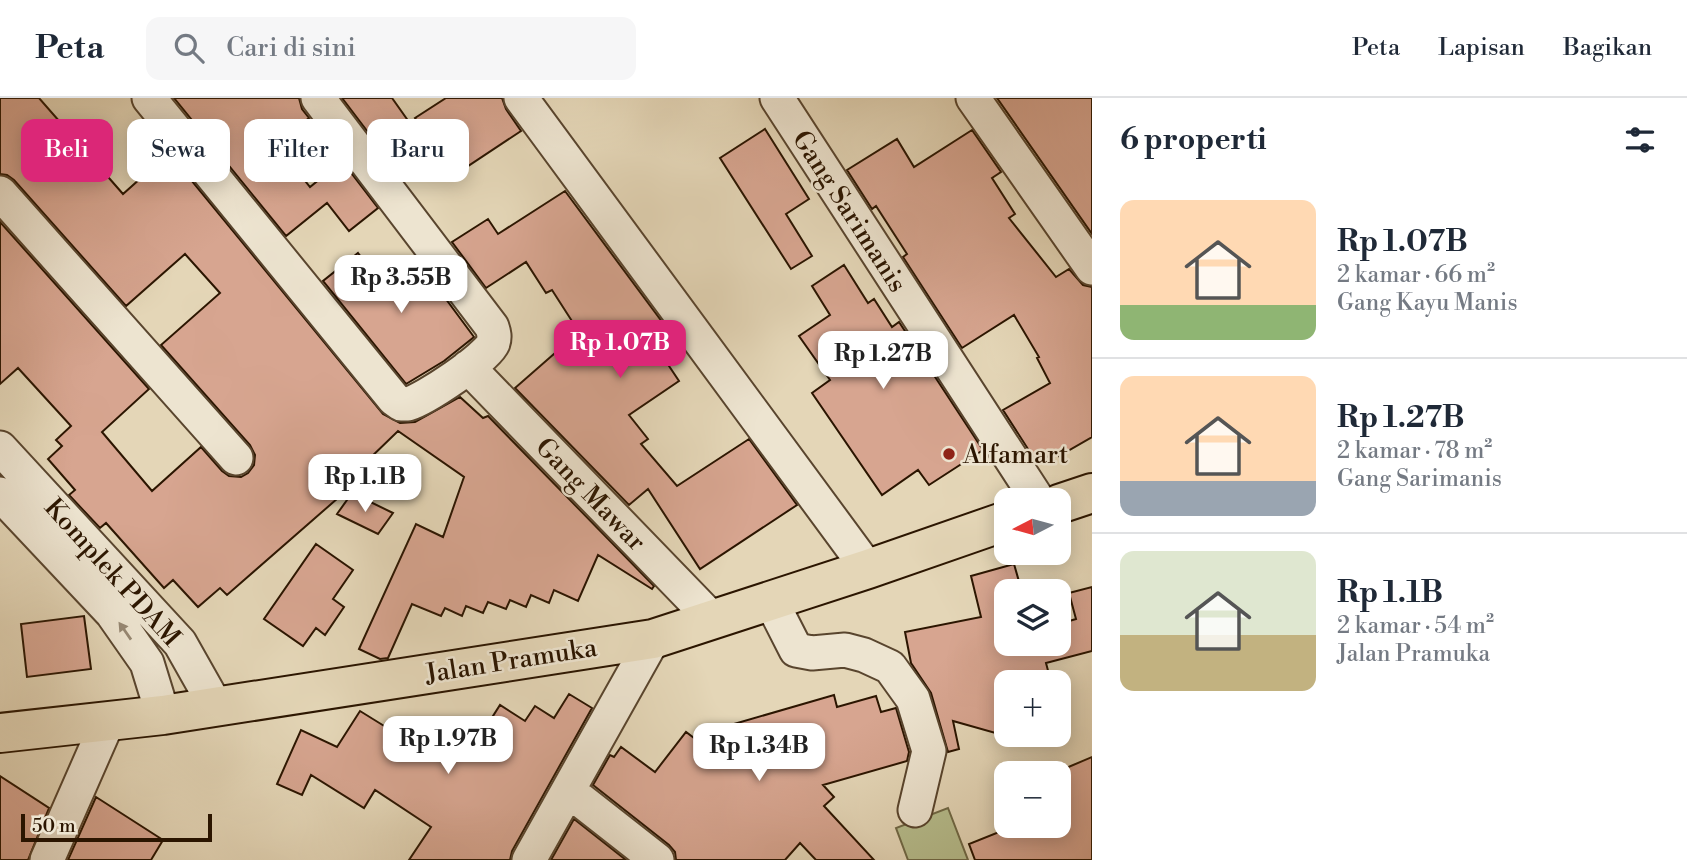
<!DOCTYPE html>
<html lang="id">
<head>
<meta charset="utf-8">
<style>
  body { margin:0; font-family:"Libre Bodoni",serif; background:#f6f6f7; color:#1f2937; height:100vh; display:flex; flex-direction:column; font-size:26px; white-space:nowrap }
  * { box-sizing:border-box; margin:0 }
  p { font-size:23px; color:#747a83 }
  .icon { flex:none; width:38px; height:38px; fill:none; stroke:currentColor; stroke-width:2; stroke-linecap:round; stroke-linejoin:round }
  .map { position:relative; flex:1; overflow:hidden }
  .sheet { display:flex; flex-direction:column; background:#fff; width:595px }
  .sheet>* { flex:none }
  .guide { position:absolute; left:21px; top:21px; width:665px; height:63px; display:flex; gap:14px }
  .needle { width:46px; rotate:264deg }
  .controls { position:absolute; left:994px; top:390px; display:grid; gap:14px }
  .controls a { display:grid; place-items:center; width:77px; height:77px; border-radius:14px; background:#fff; box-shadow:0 4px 18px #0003; font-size:35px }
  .scale { position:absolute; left:21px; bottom:18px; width:191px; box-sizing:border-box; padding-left:7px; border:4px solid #2b1500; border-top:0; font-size:19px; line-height:24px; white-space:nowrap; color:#2b1500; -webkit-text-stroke:5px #ede4d0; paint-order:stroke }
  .price { position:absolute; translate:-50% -60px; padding:0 16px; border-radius:14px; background:#fff; color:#222; font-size:23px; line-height:46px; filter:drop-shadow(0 2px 4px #0008) }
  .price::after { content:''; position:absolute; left:50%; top:42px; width:21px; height:16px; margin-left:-10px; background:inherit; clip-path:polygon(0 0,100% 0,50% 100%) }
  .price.on { background:#db2777; color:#fff }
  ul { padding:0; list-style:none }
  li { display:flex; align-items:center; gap:21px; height:175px; padding:0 28px }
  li+li { border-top:2px solid #e0e1e3 }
  li span { display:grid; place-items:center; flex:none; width:196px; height:140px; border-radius:14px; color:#555 }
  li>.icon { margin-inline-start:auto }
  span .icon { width:84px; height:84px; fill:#fffc; stroke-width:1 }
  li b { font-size:30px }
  h2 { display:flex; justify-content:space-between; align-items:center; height:84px; padding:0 28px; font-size:30px }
  .pill { padding:0 24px; border-radius:14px; background:#fff; box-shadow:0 4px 18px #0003; font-size:24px; line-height:63px }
  .pill.on { background:#db2777; color:#fff }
  header { display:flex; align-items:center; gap:42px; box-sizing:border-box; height:98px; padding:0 35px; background:#fff; border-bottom:2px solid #e0e1e3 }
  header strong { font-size:33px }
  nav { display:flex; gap:38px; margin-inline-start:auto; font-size:24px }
  .search { width:490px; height:63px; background:#f6f6f7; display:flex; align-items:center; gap:18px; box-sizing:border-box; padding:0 24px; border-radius:14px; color:#747a83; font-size:26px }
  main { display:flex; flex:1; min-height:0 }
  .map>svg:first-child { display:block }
  .green { fill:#b6bd8d; stroke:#706946; stroke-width:2 }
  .building { fill:#d7a590; stroke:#2b1500; stroke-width:2 }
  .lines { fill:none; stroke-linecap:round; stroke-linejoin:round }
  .minor-casing { stroke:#59452e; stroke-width:37 }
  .major-casing { stroke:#2b1500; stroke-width:42 }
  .minor { stroke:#ede4d0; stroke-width:33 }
  .major { stroke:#e4d6b7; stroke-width:38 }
  .oneway { fill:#968772 }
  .poi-dot { fill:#8f2418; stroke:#ede4d0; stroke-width:2.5 }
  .labels { text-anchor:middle; stroke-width:5; stroke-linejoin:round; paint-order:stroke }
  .street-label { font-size:26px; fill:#2b1500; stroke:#ede4d0 }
  .poi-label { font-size:26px; fill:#2b1500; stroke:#ede4d0; text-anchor:start }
</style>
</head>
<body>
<header>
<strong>Peta</strong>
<div class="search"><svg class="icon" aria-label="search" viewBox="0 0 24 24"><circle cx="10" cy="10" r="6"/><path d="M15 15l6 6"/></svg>Cari di sini</div>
<nav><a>Peta</a><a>Lapisan</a><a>Bagikan</a></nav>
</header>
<main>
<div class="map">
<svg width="1092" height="762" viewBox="0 0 1092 762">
  <rect width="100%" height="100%" fill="#e4d6b7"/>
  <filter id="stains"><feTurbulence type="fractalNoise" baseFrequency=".00286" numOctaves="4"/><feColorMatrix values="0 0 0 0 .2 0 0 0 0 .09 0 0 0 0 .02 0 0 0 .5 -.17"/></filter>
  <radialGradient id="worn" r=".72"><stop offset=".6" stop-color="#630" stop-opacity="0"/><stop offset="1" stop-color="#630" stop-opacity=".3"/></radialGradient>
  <!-- green -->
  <path class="green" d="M948,710L968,762H908L896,730Z"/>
  <!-- building -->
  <path class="building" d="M0,0H39L123,96L169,55L383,316L400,325L415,324L460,299L483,320L488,318L654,488L652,491L598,457L578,503L554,492L549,505L531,497L526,509L510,502L506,511L488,504L483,515L466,508L462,518L445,510L441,518L412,506L388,560L380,561L359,551L416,426L443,439L464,379L398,333L364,366L369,370L350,396L346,393L227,497L220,490L198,509L173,482L164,490L106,425L100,430L69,397L75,392L48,361L62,348L56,342L71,328L18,270L0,286V124L149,291L102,334L152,393L201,349L222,373L229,378L241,379L248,375L254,367L255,357L250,347L161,247L220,195L185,156L126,208L14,82L7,77L0,76Z
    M174,0H299L302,11L309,20L276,46L310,89L342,63L378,110L349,133L327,105L286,138Z
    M342,0H392L409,24L377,46Z
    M446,0H502L506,11L521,33L453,78L415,20Z
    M997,0H1092V136Z
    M765,31L809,101L786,116L812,158L791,171L720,60Z
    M972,32L1001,74L992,80L1015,116L1009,120L1056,179L1069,171L1083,187L1092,189V339L1059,358L1057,353L1037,365L1003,312L1050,285L1037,260L1039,259L1014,217L962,250L903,159L907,156L876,108L872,111L847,72L897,41L914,69Z
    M565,93L677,244L668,250L670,254L663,259L679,283L629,317L648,341L641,346L677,388L749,341L797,407L700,471L648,391L629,407L515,290L579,234L552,192L546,195L526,164L486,190L452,144L488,121L498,136Z
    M358,155L381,185L414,158L474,239L444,263L406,286L323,183Z
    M844,167L868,205L874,201L892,229L899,224L983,352L929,387L918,372L882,397L812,295L830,282L799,238L830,217L812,188Z
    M352,395L393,415L378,436L337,416Z
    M316,446L353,472L333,501L344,509L325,537L316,530L303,548L264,521Z
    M1014,466L1022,494H1006V546H1059V526L1076,521L1069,495L1092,489V553L1046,565L1051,584H1006V638L953,623L959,651L948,654L931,595L911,565L905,534L981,519L971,478Z
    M84,518L91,571L27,579L21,526Z
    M569,596L592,610L512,753L510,762H409L431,729L375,692L364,710L311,677L302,697L277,686L301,632L337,649L360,613L410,644L425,620L472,651L500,607L525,623L535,608L554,620Z
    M834,597L837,609L876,598L881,614L896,610L909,654L907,663L823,687L834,699L824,708L874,762H816L800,745L785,762H676L675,754L669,747L593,687L610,657L614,659L621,649L655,674L686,634L698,643L710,633Z
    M1092,659V762H975L969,746L1014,728H1059V673Z
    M0,678L49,710L28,762H0Z
    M96,699L163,742L151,762H68Z
    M574,721L626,762H551Z"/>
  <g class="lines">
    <defs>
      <path id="minor" d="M149,0L394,301L401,306H408C425,301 487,260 493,245C495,239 494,235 492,229L318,0
        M521,0L868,471
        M777,0L1038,402
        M973,0L1092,170
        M0,95L236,360
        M468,269L713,522
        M0,350L180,545L215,607
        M0,396L112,515L147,565L163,617
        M771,503L796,552L812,555L845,552L864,557L890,569L913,601L929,653L915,712
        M569,693L657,762
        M47,762L108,623
        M529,762L653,541"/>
      <path id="major" d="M1059,406L1092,395
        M0,635L163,617L653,541L868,471L1006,423"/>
    </defs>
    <!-- minor casing -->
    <use href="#minor" class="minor-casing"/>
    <!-- major casing -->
    <use href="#major" class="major-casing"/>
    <!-- minor -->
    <use href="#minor" class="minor"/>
    <!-- major -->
    <use href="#major" class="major"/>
  </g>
  <!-- one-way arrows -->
  <defs><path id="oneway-solid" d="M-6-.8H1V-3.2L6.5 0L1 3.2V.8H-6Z" transform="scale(1.75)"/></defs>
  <use class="oneway" href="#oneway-solid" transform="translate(125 533) rotate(-125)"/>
  <!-- markers -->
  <circle class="poi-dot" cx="949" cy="356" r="7"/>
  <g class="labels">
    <!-- street labels -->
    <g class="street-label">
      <text transform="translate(850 113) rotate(57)" y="9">Gang Sarimanis</text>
      <text transform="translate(591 396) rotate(46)" y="9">Gang Mawar</text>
      <text transform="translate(113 474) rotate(48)" y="9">Komplek PDAM</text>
      <text transform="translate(511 562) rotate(-9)" y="9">Jalan Pramuka</text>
    </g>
    <!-- poi labels -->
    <g class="poi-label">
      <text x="963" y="365">Alfamart</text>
    </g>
  </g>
  <rect width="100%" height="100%" filter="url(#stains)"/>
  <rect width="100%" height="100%" fill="url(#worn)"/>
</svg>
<div class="controls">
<a><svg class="needle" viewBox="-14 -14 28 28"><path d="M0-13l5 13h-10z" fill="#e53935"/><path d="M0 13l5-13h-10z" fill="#747a83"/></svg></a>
<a><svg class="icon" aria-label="layers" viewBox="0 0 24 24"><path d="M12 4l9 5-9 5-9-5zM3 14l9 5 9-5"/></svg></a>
<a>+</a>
<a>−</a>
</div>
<div class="scale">50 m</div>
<b class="price" style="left:401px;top:217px">Rp 3.55B</b>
<b class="price on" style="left:620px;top:282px">Rp 1.07B</b>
<b class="price" style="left:883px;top:293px">Rp 1.27B</b>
<b class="price" style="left:365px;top:416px">Rp 1.1B</b>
<b class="price" style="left:448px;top:678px">Rp 1.97B</b>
<b class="price" style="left:759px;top:685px">Rp 1.34B</b>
<div class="guide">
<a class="pill on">Beli</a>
<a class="pill">Sewa</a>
<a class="pill">Filter</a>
<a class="pill">Baru</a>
</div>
</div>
<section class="sheet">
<h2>6 properti<svg class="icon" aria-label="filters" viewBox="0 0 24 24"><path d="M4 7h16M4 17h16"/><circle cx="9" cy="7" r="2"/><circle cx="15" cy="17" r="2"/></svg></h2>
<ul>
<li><span style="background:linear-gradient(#ffd9b3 75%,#8fb573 0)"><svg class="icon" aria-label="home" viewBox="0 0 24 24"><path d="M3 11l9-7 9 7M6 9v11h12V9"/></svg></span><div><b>Rp 1.07B</b><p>2 kamar · 66 m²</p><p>Gang Kayu Manis</p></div></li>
<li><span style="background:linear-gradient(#ffd9b3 75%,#9aa5b1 0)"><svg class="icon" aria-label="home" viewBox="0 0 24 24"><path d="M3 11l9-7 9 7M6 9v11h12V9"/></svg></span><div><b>Rp 1.27B</b><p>2 kamar · 78 m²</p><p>Gang Sarimanis</p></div></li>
<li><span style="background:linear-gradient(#dfe7d0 60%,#c2b280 0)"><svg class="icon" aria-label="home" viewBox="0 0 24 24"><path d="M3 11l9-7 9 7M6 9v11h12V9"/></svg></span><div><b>Rp 1.1B</b><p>2 kamar · 54 m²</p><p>Jalan Pramuka</p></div></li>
</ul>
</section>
</main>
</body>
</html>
